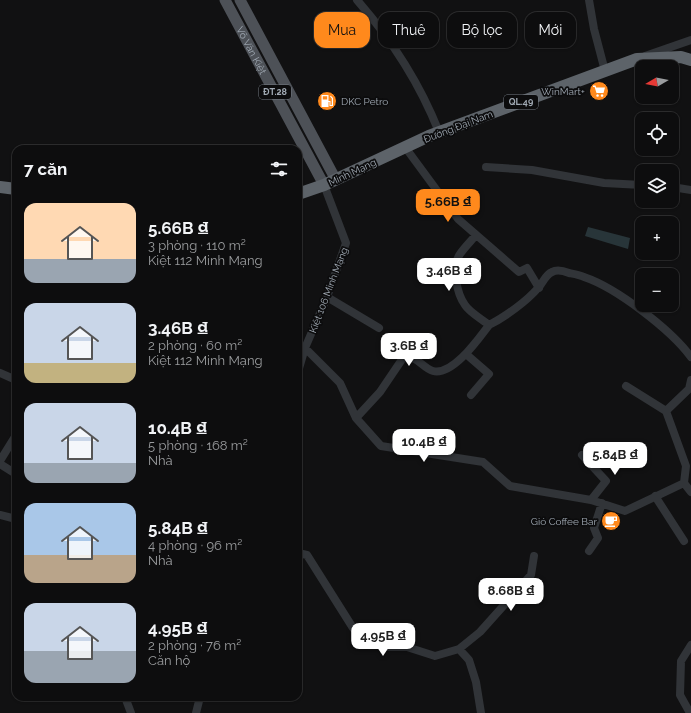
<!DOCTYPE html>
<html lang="vi">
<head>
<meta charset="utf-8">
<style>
  body { margin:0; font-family:Raleway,sans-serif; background:#161617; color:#f1f3f6; height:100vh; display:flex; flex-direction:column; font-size:15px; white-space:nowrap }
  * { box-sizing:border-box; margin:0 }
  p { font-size:13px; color:#9a9c9e }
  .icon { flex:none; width:22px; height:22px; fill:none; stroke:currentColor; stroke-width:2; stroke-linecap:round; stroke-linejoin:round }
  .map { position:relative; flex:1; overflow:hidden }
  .drawer { position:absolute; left:12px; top:145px; width:290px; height:556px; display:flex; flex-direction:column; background:#0d0d0e; border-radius:12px; box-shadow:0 1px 3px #0004,0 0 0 1px #2d2d2e }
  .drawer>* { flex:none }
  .hud { position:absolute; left:314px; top:12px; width:317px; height:36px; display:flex; gap:8px }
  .needle { width:26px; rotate:260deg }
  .fabs { position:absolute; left:635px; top:60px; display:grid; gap:8px }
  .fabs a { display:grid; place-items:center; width:44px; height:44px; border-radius:8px; background:#0d0d0e; box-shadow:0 1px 3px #0004,0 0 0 1px #2d2d2e; font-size:20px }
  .price { position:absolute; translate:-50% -34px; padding:0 9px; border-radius:8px; background:#fff; color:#222; font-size:13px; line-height:26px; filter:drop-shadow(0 1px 2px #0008) }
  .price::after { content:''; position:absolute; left:50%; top:24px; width:12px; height:9px; margin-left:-6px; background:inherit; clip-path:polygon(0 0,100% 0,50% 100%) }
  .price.active { background:#ff891c; color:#111 }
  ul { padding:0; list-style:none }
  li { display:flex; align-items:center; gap:12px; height:100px; padding:0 12px }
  li span { display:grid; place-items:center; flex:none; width:112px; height:80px; border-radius:12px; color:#555 }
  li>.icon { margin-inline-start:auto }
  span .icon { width:48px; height:48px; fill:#fffc; stroke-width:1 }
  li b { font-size:17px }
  h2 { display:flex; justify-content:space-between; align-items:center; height:48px; padding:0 12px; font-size:17px }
  .pill { padding:0 14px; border-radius:12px; background:#0d0d0e; box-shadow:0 1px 3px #0004,0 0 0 1px #2d2d2e; font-size:14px; line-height:36px }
  .pill.active { background:#ff891c; color:#111 }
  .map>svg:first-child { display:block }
  .water { fill:#283539 }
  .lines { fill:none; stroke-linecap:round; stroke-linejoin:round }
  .minor { stroke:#313438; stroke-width:8 }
  .major { stroke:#4d5157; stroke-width:11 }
  .highway { stroke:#5d6369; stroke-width:12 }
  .labels { text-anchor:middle; stroke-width:3.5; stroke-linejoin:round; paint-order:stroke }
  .shield { fill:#0c0c0d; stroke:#747b82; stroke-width:1 }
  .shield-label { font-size:9px; font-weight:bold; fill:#a1aab4 }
  .street-label { font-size:10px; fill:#a1aab4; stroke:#0c0c0d }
  .poi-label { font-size:10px; fill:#a1aab4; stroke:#0c0c0d; text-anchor:end }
</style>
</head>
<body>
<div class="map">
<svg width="691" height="713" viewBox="0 0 691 713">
  <rect width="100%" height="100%" fill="#111112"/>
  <!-- water -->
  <path class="water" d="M588,227L630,238L628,249L585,236Z"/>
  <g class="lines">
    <!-- minor -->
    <path class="minor" d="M357,0C392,40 420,84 439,132
      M589,0L594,29L605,71
      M645,56L691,40
      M405,147L458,219L519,272L527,268L539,288
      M486,167L532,170L604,183L642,185
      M672,187L691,190
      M327,297L379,328
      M489,325C505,317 527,301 538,288C543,283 545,275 552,272C557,269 564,271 569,273C574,274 580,275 584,277C617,288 671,330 691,357
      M305,348L340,383L356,418L381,446L483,462L510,486L591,500L625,511L684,483
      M466,354L489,374L471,395
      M298,372L305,348L327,297L346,243L324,185
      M0,373L16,380
      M626,386L666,411L686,466L684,483L691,492
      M666,411L689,389L691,380
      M356,418L380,392L403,358C417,354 422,368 433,371C453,376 479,338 489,325C483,320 469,312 465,305C457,294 451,267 460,254C464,248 471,241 476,235
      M582,455L606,481L591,500
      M0,461L16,435
      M0,464L16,474
      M655,496L684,541
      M0,515L16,519
      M589,551L598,538L594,528L602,503
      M298,553L307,555L353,628L383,647H407L435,656L459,649L469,660L476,682L481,713
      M459,649L480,632L531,575L534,556
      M125,697L131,713
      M196,713L200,697
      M690,713L680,695L681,661L691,645"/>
    <!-- major -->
    <g class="major">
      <path id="s1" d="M225,0L324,185"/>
      <path d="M240,0L336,180"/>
    </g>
    <!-- highway -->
    <path class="highway" d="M0,187L16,189
      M298,194L324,185L429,136L637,59L681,57L691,60"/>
  </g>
  <!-- icons -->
  <defs>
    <symbol id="supermarket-disc" viewBox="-11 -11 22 22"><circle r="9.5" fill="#ff891c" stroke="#0c0c0d"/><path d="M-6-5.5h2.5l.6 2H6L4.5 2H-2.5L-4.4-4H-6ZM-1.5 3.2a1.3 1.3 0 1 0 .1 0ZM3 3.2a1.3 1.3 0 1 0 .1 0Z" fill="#fff"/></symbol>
    <symbol id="fuel-disc" viewBox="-11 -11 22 22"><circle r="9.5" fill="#ff891c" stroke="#0c0c0d"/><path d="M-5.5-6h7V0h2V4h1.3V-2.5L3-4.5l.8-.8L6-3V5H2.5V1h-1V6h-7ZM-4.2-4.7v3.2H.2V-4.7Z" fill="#fff"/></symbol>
    <symbol id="cafe-disc" viewBox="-11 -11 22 22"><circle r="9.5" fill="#ff891c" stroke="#0c0c0d"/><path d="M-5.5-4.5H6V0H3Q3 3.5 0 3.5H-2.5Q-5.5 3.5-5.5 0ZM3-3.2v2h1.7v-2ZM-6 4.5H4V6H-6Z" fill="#fff"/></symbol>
  </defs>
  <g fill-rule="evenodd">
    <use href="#supermarket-disc" x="588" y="80" width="22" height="22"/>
    <use href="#fuel-disc" x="316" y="90" width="22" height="22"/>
    <use href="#cafe-disc" x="600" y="510" width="22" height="22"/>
  </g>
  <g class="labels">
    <!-- shield labels -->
    <g class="shield">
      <rect x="259" y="85" width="32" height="14" rx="3"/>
      <rect x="504" y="95" width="34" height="14" rx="3"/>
    </g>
    <g class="shield-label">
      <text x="275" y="95">ĐT.28</text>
      <text x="521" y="105">QL.49</text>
    </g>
    <!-- street labels -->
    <g class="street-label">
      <text dy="4" stroke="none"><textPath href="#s1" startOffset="57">Võ Văn Kiệt</textPath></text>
      <text transform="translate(458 126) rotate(-21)" y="4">Đường Đại Nam</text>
      <text transform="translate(352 172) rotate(-25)" y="4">Minh Mạng</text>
      <text transform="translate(328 290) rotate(-69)" y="4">Kiệt 106 Minh Mạng</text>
    </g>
    <!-- poi labels -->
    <g class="poi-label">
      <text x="585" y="95">WinMart+</text>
      <text x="341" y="105" text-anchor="start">DKC Petro</text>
      <text x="597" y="525">Gió Coffee Bar</text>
    </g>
  </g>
</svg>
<div class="fabs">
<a><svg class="needle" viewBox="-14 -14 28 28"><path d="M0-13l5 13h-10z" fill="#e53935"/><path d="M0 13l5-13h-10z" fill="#9a9c9e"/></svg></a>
<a><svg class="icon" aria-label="locate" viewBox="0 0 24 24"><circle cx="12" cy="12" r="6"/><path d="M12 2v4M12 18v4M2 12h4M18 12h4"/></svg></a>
<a><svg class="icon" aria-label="layers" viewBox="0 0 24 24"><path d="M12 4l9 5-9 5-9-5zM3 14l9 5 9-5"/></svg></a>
<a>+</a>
<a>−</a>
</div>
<b class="price active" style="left:448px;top:223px">5.66B ₫</b>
<b class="price" style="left:449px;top:292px">3.46B ₫</b>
<b class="price" style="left:409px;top:367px">3.6B ₫</b>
<b class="price" style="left:424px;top:463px">10.4B ₫</b>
<b class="price" style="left:615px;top:476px">5.84B ₫</b>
<b class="price" style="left:511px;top:612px">8.68B ₫</b>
<b class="price" style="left:383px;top:657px">4.95B ₫</b>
<div class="hud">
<a class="pill active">Mua</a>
<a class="pill">Thuê</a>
<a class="pill">Bộ lọc</a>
<a class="pill">Mới</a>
</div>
<section class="drawer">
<h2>7 căn<svg class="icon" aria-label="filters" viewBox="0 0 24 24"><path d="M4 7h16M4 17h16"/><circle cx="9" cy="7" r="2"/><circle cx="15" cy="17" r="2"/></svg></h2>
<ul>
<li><span style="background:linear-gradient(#ffd9b3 70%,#9aa5b1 0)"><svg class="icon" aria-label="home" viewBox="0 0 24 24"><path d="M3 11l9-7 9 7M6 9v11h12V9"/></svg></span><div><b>5.66B ₫</b><p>3 phòng · 110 m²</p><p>Kiệt 112 Minh Mạng</p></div></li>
<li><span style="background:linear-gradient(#c9d6e8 75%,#c2b280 0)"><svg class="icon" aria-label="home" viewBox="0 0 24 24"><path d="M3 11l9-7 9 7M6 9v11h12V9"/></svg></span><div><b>3.46B ₫</b><p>2 phòng · 60 m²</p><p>Kiệt 112 Minh Mạng</p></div></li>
<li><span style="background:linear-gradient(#c9d6e8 75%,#9aa5b1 0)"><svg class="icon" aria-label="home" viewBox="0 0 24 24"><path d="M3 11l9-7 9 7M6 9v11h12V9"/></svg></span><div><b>10.4B ₫</b><p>5 phòng · 168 m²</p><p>Nhà</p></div></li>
<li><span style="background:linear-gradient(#a9c7e8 65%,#b9a48a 0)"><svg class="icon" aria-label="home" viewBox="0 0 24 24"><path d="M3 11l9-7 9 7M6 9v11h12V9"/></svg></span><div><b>5.84B ₫</b><p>4 phòng · 96 m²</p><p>Nhà</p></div></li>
<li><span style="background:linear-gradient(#c9d6e8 60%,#9aa5b1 0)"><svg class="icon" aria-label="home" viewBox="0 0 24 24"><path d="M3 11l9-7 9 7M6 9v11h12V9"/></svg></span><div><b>4.95B ₫</b><p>2 phòng · 76 m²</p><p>Căn hộ</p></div></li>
</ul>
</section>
</div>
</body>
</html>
